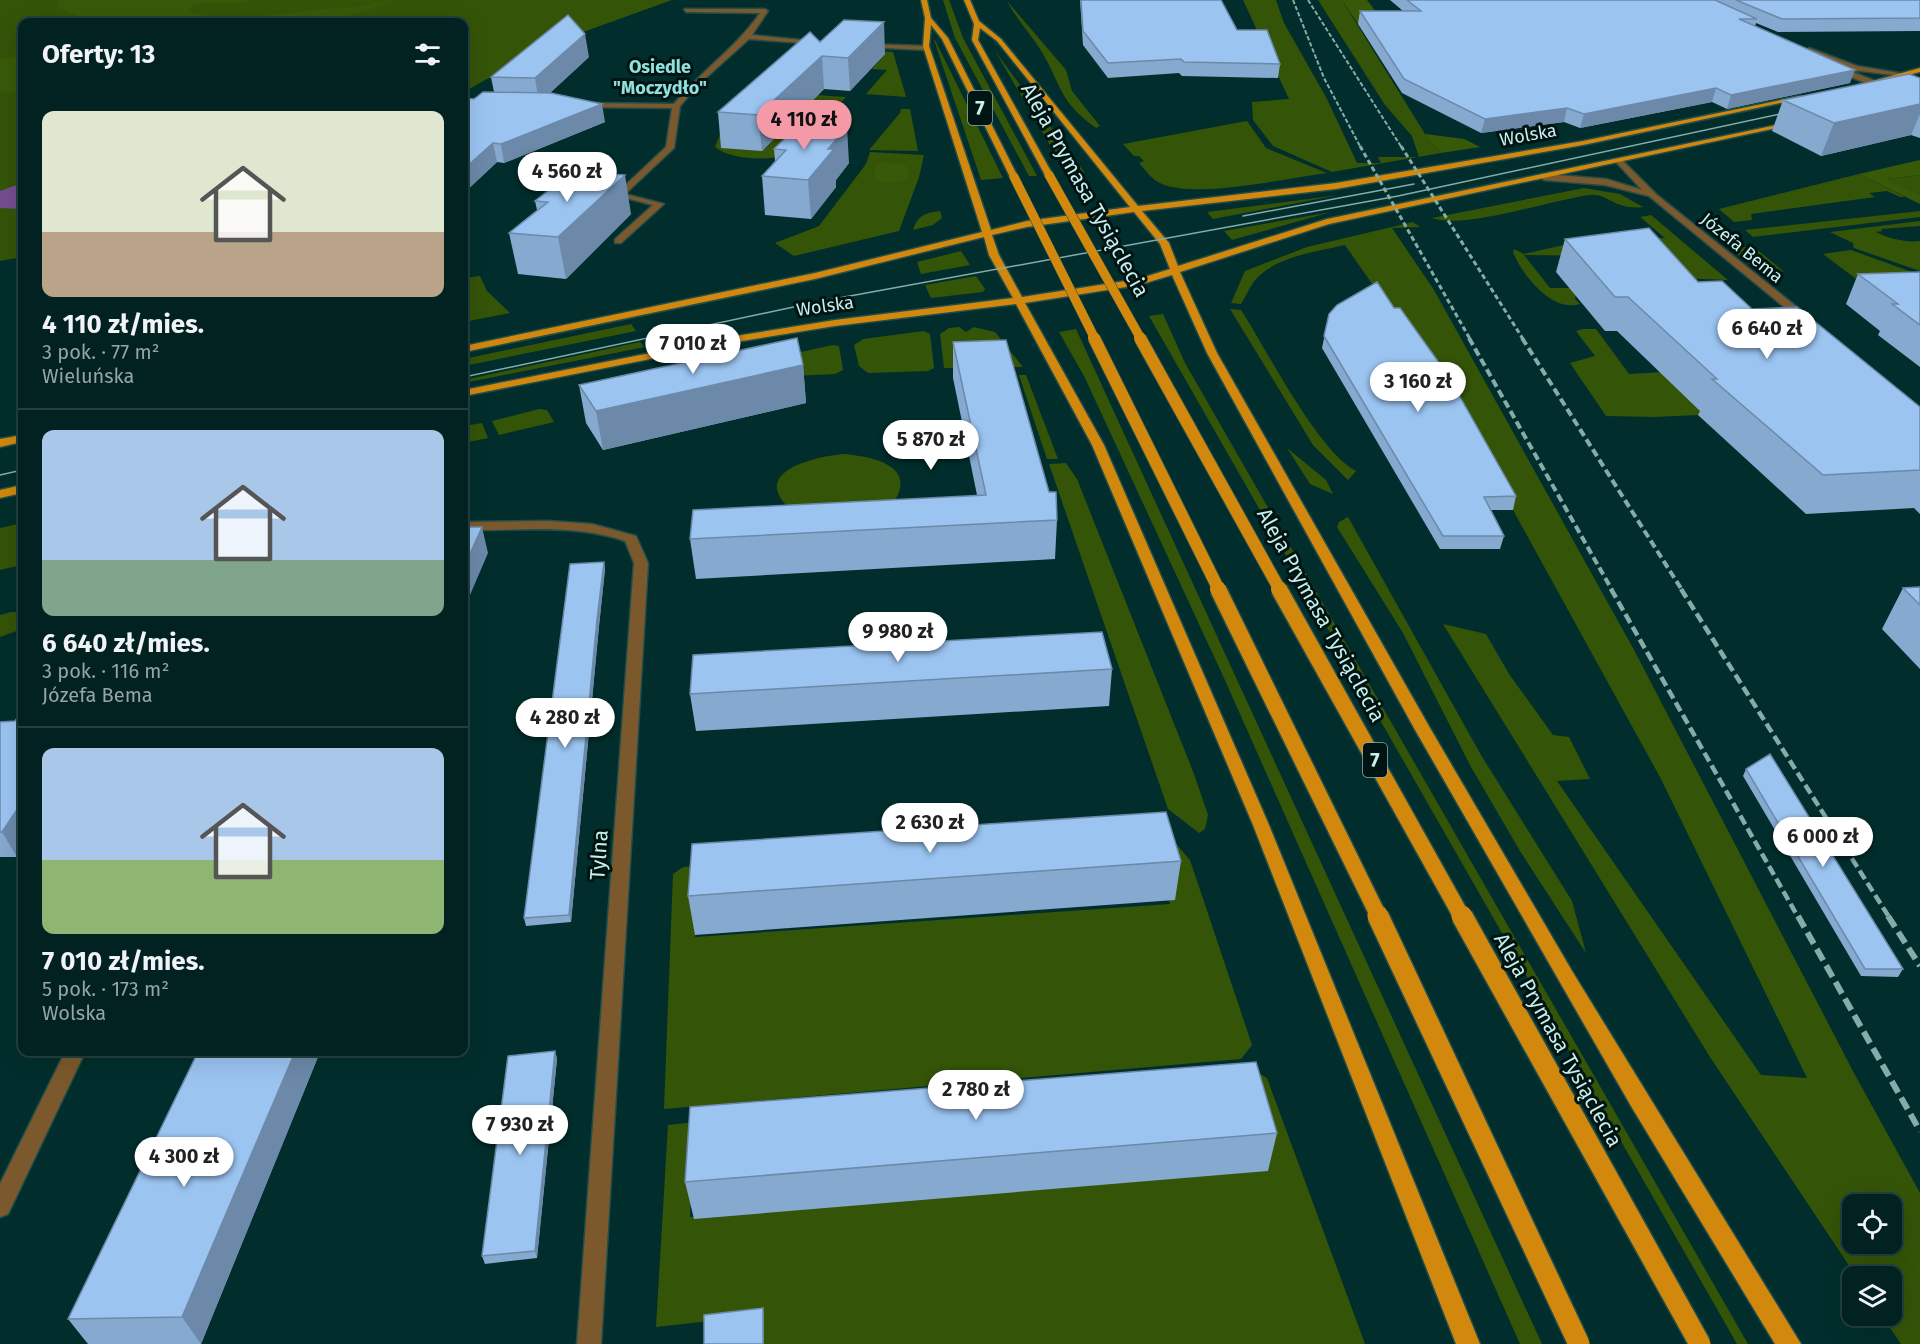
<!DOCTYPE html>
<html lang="pl">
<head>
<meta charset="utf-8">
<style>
  body { margin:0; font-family:"Fira Sans",sans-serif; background:#0b2a2a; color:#f1f3f6; height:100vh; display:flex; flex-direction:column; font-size:22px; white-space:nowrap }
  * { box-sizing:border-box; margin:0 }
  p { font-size:20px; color:#96a4a5 }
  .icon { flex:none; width:33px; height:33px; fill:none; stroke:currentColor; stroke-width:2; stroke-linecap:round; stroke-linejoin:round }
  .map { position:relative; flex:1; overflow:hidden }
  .drawer { position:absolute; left:18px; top:18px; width:450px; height:1038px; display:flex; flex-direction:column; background:#012221; border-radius:12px; box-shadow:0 6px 24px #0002,0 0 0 2px #233f3f }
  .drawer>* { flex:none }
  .fabs { position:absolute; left:1842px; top:1194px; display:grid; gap:12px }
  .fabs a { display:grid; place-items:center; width:60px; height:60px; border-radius:12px; background:#012221; box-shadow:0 6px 24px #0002,0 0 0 2px #233f3f; font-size:30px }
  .price { position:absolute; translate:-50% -51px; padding:0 14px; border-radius:21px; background:#fff; color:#222; font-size:20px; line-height:39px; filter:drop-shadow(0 2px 3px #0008) }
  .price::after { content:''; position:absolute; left:50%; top:36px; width:18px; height:14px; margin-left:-9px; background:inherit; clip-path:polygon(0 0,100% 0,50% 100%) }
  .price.active { background:#f49aa6; color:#111 }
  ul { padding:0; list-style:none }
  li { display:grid; align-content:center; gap:12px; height:318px; padding:0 24px }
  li+li { border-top:2px solid #233f3f }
  li span { display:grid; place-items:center; height:186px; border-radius:12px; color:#555 }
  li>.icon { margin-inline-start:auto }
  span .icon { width:108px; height:108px; fill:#fffc; stroke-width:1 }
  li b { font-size:26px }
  h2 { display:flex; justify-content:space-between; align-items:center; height:72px; padding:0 24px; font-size:26px }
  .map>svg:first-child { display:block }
  .green { fill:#345408; fill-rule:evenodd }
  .forest { fill:#385a08 }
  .water { fill:#754d8f }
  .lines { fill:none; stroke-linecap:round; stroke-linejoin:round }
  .minor-casing { stroke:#214d4b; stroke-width:3 }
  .major-casing { stroke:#214d4b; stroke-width:3 }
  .minor { fill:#7c592c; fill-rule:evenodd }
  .major { fill:#d1880d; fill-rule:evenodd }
  .tram { stroke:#85acaa; stroke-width:1.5 }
  .rail-far4 { stroke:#85acaa; stroke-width:2; stroke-dasharray:4.5 2; stroke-linecap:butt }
  .rail-far3 { stroke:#85acaa; stroke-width:3; stroke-dasharray:5 3; stroke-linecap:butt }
  .rail-far2 { stroke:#85acaa; stroke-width:4; stroke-dasharray:8 4; stroke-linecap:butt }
  .rail-far1 { stroke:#85acaa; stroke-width:4.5; stroke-dasharray:10 4.5; stroke-linecap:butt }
  .rail { stroke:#85acaa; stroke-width:6; stroke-dasharray:13 6; stroke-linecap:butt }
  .major-bridge-far3-casing { stroke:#214d4b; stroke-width:10; stroke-linecap:butt }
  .major-bridge-far2-casing { stroke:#214d4b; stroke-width:14; stroke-linecap:butt }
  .major-bridge-far1-casing { stroke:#214d4b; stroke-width:19; stroke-linecap:butt }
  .major-bridge-casing { stroke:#214d4b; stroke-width:24; stroke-linecap:butt }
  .major-bridge-far3 { stroke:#d1880d; stroke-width:9 }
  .major-bridge-far2 { stroke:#d1880d; stroke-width:12 }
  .major-bridge-far1 { stroke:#d1880d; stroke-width:16 }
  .major-bridge { stroke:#d1880d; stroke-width:21 }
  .wall { fill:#85a9cf }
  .shaded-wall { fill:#6c89a9 }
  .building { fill:#9bc4f1; stroke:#6c89a9; stroke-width:1.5 }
  .labels { text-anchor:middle; stroke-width:6; stroke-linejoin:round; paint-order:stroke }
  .far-neighbourhood-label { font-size:18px; font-weight:bold; fill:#92e0dc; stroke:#001413 }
  .far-street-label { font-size:18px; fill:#c9eeeb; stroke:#001413 }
  .shield { fill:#001413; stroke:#8dadaa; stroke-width:1.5 }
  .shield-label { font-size:20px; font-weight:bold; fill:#c9eeeb }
  .street-label { font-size:21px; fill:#c9eeeb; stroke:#001413 }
</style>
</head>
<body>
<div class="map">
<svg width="1920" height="1344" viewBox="0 0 1920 1344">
  <rect width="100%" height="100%" fill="#012e2c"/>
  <!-- green -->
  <path class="green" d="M0,0H672L547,45L464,92V22H22V257L0,261Z
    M943,0H949L963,38L1037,176H1029L955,38Z
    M1243,0H1276L1284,23L1327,99L1357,163H1381L1378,157H1419L1412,136L1385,105L1318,0H1342L1425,134L1441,153L1332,172L1273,146L1253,120L1252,102L1289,99Z
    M1007,1L1066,70L1072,91L1100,126L1096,128C1060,102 1063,89 1043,54C1032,35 1017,20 1007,1Z
    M934,40H935L1003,178L981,180Z
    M865,50L893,52L906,97L866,94L887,70L872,69L885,54Z
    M995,51L1085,173L1067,174Z
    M770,92L846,97L822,124L787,121Z
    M901,109H910L918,151L869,150L900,113Z
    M1247,121L1266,148L1327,173C1287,178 1198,199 1162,184C1152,180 1146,171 1139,163L1144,161L1139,156H1134L1123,144Z
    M790,123L821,126C814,133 804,149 794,153C774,161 732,161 715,147L720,134L724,148L765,149Z
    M870,152L924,155L919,177L899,231L794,256L775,243L819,226L866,164Z
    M1859,174L1905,197H1900L1887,191L1869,193L1875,197L1751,214L1752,220L1734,222L1719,209Z
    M1920,175V195L1885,179Z
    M1584,188L1620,194L1643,207C1616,211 1607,193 1591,195C1553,199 1465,230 1432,218Z
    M1339,195L1213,219L1207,212Z
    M940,211L942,218L933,225L913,230C918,216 924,213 940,211Z
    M1920,211V217L1753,237L1745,230Z
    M1331,212L1232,240L1224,231Z
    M1651,215L1728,280L1679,278L1642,238H1665L1640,217Z
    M1920,221V226L1881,229L1882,231L1876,232C1886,238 1908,243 1920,241V271L1854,248L1853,243L1830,232Z
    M1413,222L1420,227L1392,228L1434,290L1633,648L1855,1075L1920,1193V1344H1901L1882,1316H1892V1276H1856L1710,1057L1443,624L1486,634L1509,674L1553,735L1569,737L1590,779L1557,781L1761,1075L1807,1078L1661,779L1513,510L1444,387L1345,245C1316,252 1277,256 1256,279C1250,286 1246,296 1241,304L1231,303L1245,271L1307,247ZM1852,1204H1892V1244H1852Z
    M1599,237L1614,256L1524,255L1550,288H1637L1576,294L1575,299L1580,304C1552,313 1522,275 1513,252L1514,249L1524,254Z
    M1729,247H1754L1783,271L1779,276H1763Z
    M1851,250L1920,275L1899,311L1823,254Z
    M961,251L970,265L921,274L917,262Z
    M480,276L487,291L510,313L464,322V278Z
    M976,276L985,289L983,292L931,298L925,285Z
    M1230,309L1241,310C1267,350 1318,452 1356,471L1348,480L1313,445Z
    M1163,314L1185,363L1748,1344H1737L1149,316Z
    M631,324L636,331L464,366V359Z
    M959,327L966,332L974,327L995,332L1023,367L944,368L940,334L949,328Z
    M1076,329L1542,1344H1520L1224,678L1084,376L1059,332Z
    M1583,329H1596L1629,374L1699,370L1861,408L1653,417L1606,416L1570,363L1595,356L1576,331Z
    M924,331L930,334L934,368L928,371L868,373L859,366L854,345L863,339Z
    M640,342L645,347L464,383V380Z
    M833,345L839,346L843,370L835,374L750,378L742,365Z
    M1019,375H1026L1058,459H1047Z
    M539,409L547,410L554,422L499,435L492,421Z
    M482,423L488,438L464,443V426Z
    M1287,448L1326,480L1333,494L1310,484Z
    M843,454C868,456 917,464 895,500L789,508C750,471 815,457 843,454Z
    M1066,463L1077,479L1194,774L1208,815L1205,829L1199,833L1168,809L1049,464Z
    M1348,517L1481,755L1572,901L1586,953L1520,851L1471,767L1403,633L1337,527L1339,522Z
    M22,523V565L0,570V528Z
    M11,612H22V629L0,637V615Z
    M1156,834L1177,845L1190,860L1252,1045L1241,1059L664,1109L673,874L683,867L748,862L699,881L695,937L1170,904L1156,851Z
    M1255,1071L1267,1078L1365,1344H764V1315L656,1327L668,1125L753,1116L693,1145L690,1217L1266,1163Z"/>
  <!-- forest -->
  <path class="forest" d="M64,0H249L235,3H204L187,9L190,13L210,16L251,18L321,9L363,7L376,2H393L328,22H96L58,8L56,2Z
    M1342,0H1367L1385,24H1358Z
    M22,57V91L0,92V59Z
    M1425,134L1464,139L1480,147L1441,153Z
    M1920,160V175L1886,179L1920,195V204L1859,174Z
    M877,163H894L907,166L909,177C900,184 884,185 874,178Z"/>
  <!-- water -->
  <path class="water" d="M22,183V209L0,208V191Z"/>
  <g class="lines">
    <defs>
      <path id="minor" d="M684,9H765L768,11L752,35L821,42L818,44L749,39L699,84L680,106L674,148L625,194L664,204L621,243H615V239L653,205L615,195L666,147L672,108L583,107L579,105L583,103L674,104C701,71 736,48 760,13L686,12Z
        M864,44L926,46L929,48L926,50L866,47Z
        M1809,48L1857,66L1905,74L1901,76L1853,70L1807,51Z
        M1837,66L1873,80L1920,89V93L1868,84L1834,70Z
        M1620,158L1657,195L1808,316V320H1800L1649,196L1605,185L1544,180L1540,177L1544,174L1606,179L1642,190L1617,163L1616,161Z
        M549,521L592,524L636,536L648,563L601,1344H577L634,563L625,541C573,523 518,531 464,530V522Z
        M65,1052H85L8,1214L0,1217V1184Z"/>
      <path id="major" d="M921,0H927L931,18L948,38L1018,177L1014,180L1010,177L942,39L931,25L929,46L991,230L1027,221L1130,207L997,41L980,28L978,40L1053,175L1046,177L972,40L974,24L964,0H970L979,21L1001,39L1138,206L1336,183L1583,141L1800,96L1804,98L1583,145L1336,189L1142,211L1169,243L1178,266L1327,219L1791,122L1795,124L1329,224L1180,272L1217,353L1430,728L1572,971L1801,1344H1775L1631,1106L1414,728L1207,353L1172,275L1139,285L1025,303L1104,445L1269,825L1480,1344H1456L1253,825L1092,445L1016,304L835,326L736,342L464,396V390L736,336L835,320L1013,298L989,255L984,237L815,279L464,352V346L815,273L982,232L923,46L925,18ZM1134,212L1160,244L1170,269L1138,279L1022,297L999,255L992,235L1027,227Z
        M1920,68V72L1862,87L1858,85Z
        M22,435V442L0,447V439Z
        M22,485V493L0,498V490Z"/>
    </defs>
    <!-- minor casing -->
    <use href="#minor" class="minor-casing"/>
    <!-- major casing -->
    <use href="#major" class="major-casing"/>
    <!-- minor -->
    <use href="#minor" class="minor"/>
    <!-- major -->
    <use href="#major" class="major"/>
    <!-- tram -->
    <path class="tram" d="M1243,216L1414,184
      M464,377L817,302L1398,196L1794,111
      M0,475L22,470"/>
    <!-- rail-far4 -->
    <path class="rail-far4" d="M1293,0L1324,78L1361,148
      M1308,0L1402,148"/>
    <!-- rail-far3 -->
    <path class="rail-far3" d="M1360,146L1470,339
      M1401,146L1523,339"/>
    <!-- rail-far2 -->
    <path class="rail-far2" d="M1469,338L1612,590
      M1522,338L1682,590"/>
    <!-- rail-far1 -->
    <path class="rail-far1" d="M1611,589L1798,917
      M1681,589L1889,917"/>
    <!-- rail -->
    <path class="rail" d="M1798,916L1920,1131
      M1888,916L1920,966"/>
    <defs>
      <path id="major-bridge-far3" d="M1049,175L1141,339
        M1014,177L1095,339"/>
      <path id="major-bridge-far2" d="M1094,338L1219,590
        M1140,338L1280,590"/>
      <path id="major-bridge-far1" d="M1218,589L1379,917
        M1279,589L1462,917"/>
      <path id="major-bridge" d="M1378,916L1579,1344
        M1462,916L1700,1344"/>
    </defs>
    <!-- major-bridge-far3 casing -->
    <use href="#major-bridge-far3" class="major-bridge-far3-casing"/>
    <!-- major-bridge-far2 casing -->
    <use href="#major-bridge-far2" class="major-bridge-far2-casing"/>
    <!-- major-bridge-far1 casing -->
    <use href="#major-bridge-far1" class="major-bridge-far1-casing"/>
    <!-- major-bridge casing -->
    <use href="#major-bridge" class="major-bridge-casing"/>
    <!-- major-bridge-far3 -->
    <use href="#major-bridge-far3" class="major-bridge-far3"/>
    <!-- major-bridge-far2 -->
    <use href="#major-bridge-far2" class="major-bridge-far2"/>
    <!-- major-bridge-far1 -->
    <use href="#major-bridge-far1" class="major-bridge-far1"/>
    <!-- major-bridge -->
    <use href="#major-bridge" class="major-bridge"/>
  </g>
  <!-- wall -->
  <path class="wall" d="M1080,0H1221L1237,30L1280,64L1278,78L1182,76L1179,73L1108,78L1083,45Z
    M1390,0H1920V31L1778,32L1756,23L1755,26L1850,83L1727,109L1712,102L1580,128L1564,122L1481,133L1402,93L1358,24L1360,11H1403Z
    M820,42L885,54L850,91L824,89L762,151L721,148L718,112Z
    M589,57L550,93L605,122L504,163L497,162L464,193V98L474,99L494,92L491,77Z
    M1920,78V138L1911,135L1821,156L1772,131L1783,100Z
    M800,123L849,163L836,180V187L811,219L765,215L762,176L775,161L774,149Z
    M573,171L631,214L566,279L518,274L509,233L537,210L535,201Z
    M1565,239L1698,282L1752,309L1920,407V514L1914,508L1806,514L1698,415L1700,411L1617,331H1605L1556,272Z
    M1920,272V367L1878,335L1880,331L1846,304L1858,274Z
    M1329,314L1516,496L1513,510H1491L1504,536L1500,549H1440L1322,348Z
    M953,342L1057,520L1055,559L696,579L690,539L977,495L953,378Z
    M803,365L806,403L603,450L586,423L579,385Z
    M604,562L605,569L599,626L571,922L526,926L524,918Z
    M1920,587V669L1882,629L1903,588Z
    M1112,669L1109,706L696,731L690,694Z
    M22,711V848L17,857H0V722L15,721Z
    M1746,769L1903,969L1898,977L1861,976L1743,776Z
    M1181,861L1175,900L695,935L688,896Z
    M555,1051L557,1059L537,1258L485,1264L482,1256Z
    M198,1052H320L201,1344H88L68,1319Z
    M1277,1133L1268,1171L694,1219L685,1182Z"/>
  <!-- shaded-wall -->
  <path class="shaded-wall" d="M884,22L885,54L850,91L848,58Z
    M585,34L589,57L539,103L535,78Z
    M822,56L824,89L762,151L758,115Z
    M1855,70L1850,83L1727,109L1731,95Z
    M1716,88L1712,102L1580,128L1584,114Z
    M602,104L605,122L504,163L501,144Z
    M1920,104V114L1911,135L1821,156L1834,123Z
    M1567,108L1564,122L1481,133L1485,119Z
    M847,127L849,163L836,180V187L811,219L808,180L828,149Z
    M493,143L497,162L464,193V169Z
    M625,175L631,214L566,279L558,237Z
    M803,365L806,403L603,450L596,411Z
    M482,527L488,553L464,609V567Z
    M604,562L605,569L599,626L571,922L569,915L597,619Z
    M20,805L22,810V848L17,857L2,832Z
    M555,1051L557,1059L537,1258L535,1251Z
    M295,1052H320L201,1344L182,1317Z
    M763,1308L764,1315V1344H763Z"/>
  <!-- building -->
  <path class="building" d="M1081,0H1221L1237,30H1267L1280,64L1184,62L1181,59L1108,63L1083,31Z
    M1407,0H1715L1757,19H1739L1855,70L1731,95L1716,88L1584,114L1567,108L1485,119L1404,79L1360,11H1421Z
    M1736,0H1920V18L1782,19Z
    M568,15L585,34L535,78L491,77Z
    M844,20L884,22L848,58L822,56L758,115L718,112L810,32L820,42Z
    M1909,74L1920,78V104L1834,123L1783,100Z
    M483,92L551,93L602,104L501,144L493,143L464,169V141L466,139H464V98L474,99Z
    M800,123L847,127L828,149H834L808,180L762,176L786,150L774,149Z
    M573,171L625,175L558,237L509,233L548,202L535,201Z
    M1649,228L1698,282L1722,281L1752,309L1797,307L1920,407V470L1823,475L1712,379H1717L1628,297H1615L1565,239Z
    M1920,272V325L1892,304H1898L1858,274Z
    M1377,282L1394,308H1400L1447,374L1516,496L1484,497L1504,536H1443L1324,336L1329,314L1337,305Z
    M797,338L803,365L596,411L579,385Z
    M1006,340L1049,492H1056L1057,520L690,539L693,510L986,495L953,342Z
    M464,527H482L464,567Z
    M604,562L597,619L569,915L524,918L570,564Z
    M1920,587V605L1903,588Z
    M1102,632L1112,669L690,694L693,655Z
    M22,711V805H20L2,832H0V722L15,721Z
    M1770,754L1903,969H1865L1746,769Z
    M1166,812L1181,861L688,896L692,844Z
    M555,1051L535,1251L482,1256L508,1056Z
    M198,1052H295L182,1317L68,1319Z
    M1256,1062L1277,1133L685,1182L690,1107Z
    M763,1308V1344H704V1315Z"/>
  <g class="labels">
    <!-- far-neighbourhood labels -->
    <g class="far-neighbourhood-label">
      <text x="660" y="73">Osiedle<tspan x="660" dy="21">"Moczydło"</tspan></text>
    </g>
    <!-- far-street labels -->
    <g class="far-street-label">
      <text transform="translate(1528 135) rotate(-10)" y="6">Wolska</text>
      <text transform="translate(1742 248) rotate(39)" y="6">Józefa Bema</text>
      <text transform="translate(825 306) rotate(-8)" y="6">Wolska</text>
    </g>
    <!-- shield labels -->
    <g class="shield">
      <rect x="968" y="91" width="24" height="34" rx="4.5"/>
      <rect x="1363" y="743" width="24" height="34" rx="4.5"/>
    </g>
    <g class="shield-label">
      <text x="980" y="115">7</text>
      <text x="1375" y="767">7</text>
    </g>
    <!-- street labels -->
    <g class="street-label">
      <text transform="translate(1085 190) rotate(61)" y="7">Aleja Prymasa Tysiąclecia</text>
      <text transform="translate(1321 615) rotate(61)" y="7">Aleja Prymasa Tysiąclecia</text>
      <text transform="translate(599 855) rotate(-86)" y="7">Tylna</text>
      <text transform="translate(1558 1040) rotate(61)" y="7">Aleja Prymasa Tysiąclecia</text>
    </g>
  </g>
</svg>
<div class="fabs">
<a><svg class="icon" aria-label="locate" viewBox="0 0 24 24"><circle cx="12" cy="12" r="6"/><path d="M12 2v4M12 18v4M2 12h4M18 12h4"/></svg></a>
<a><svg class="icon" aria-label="layers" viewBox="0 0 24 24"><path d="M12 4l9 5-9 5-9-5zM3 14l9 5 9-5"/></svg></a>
</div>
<b class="price active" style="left:804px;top:151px">4 110 zł</b>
<b class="price" style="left:567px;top:203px">4 560 zł</b>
<b class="price" style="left:1767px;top:360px">6 640 zł</b>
<b class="price" style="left:693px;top:375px">7 010 zł</b>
<b class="price" style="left:1418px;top:413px">3 160 zł</b>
<b class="price" style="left:931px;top:471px">5 870 zł</b>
<b class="price" style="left:898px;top:663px">9 980 zł</b>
<b class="price" style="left:565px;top:749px">4 280 zł</b>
<b class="price" style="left:930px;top:854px">2 630 zł</b>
<b class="price" style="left:1823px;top:868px">6 000 zł</b>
<b class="price" style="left:976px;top:1121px">2 780 zł</b>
<b class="price" style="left:520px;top:1156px">7 930 zł</b>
<b class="price" style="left:184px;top:1188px">4 300 zł</b>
<section class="drawer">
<h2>Oferty: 13<svg class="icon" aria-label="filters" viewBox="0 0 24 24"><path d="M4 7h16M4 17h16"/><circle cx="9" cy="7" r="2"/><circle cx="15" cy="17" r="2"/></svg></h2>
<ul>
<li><span style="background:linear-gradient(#dfe7d0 65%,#b9a48a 0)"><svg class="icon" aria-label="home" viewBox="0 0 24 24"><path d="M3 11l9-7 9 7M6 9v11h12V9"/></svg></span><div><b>4 110 zł/mies.</b><p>3 pok. · 77 m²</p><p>Wieluńska</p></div></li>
<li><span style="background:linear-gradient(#a9c7e8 70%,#7fa58c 0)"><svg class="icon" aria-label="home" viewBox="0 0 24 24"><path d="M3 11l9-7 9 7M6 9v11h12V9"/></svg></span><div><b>6 640 zł/mies.</b><p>3 pok. · 116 m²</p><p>Józefa Bema</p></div></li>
<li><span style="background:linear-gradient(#a9c7e8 60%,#8fb573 0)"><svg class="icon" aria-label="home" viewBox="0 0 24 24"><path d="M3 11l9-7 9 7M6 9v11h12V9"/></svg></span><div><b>7 010 zł/mies.</b><p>5 pok. · 173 m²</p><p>Wolska</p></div></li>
</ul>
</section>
</div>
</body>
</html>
